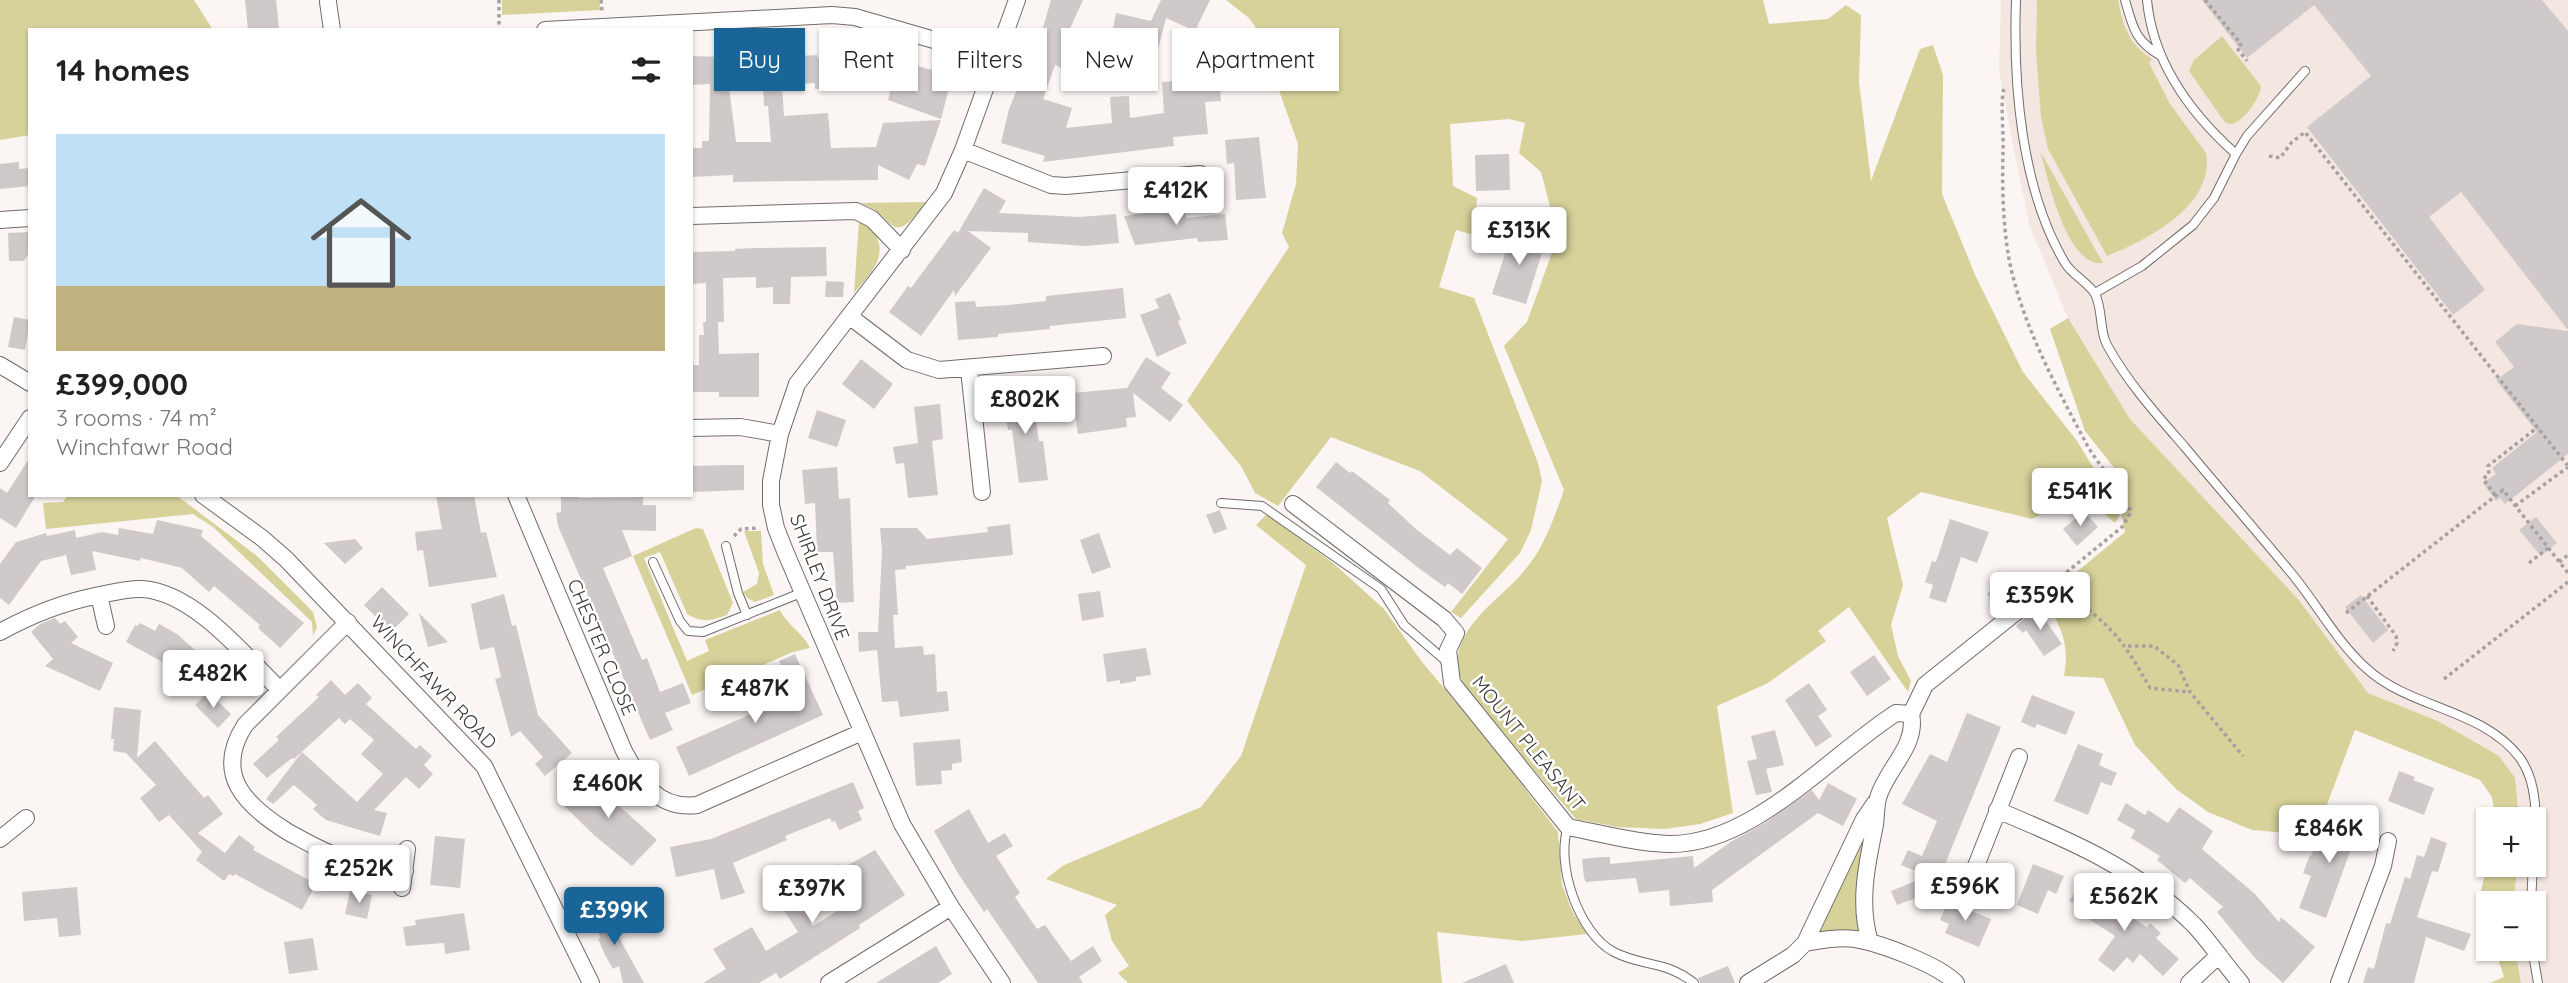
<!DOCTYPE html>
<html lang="en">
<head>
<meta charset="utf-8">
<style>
  body { margin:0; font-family:Quicksand,sans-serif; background:#f2f2f2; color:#222; height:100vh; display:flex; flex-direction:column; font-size:26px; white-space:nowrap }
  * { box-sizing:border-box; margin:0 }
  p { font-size:23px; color:#767676 }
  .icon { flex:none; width:38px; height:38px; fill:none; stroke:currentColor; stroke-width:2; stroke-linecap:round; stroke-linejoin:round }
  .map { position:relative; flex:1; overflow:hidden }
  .details { position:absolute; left:28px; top:28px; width:665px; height:469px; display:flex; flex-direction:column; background:#fff; border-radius:0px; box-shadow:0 2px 5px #0004 }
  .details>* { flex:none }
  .hud { position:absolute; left:714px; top:28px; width:665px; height:63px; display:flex; gap:14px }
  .tools { position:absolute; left:2476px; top:807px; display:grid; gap:14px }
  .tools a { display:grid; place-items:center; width:70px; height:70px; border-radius:0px; background:#fff; box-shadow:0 2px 5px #0004; font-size:35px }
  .price { position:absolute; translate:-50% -60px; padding:0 16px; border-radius:7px; background:#fff; color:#222; font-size:23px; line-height:46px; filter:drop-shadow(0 2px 4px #0008) }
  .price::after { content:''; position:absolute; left:50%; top:42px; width:21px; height:16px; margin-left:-10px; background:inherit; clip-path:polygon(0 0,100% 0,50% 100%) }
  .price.current { background:#1a6598; color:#fff }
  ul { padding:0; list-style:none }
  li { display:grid; align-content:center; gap:14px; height:371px; padding:0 28px }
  li span { display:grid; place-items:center; height:217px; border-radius:0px; color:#555 }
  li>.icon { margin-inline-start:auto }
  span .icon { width:126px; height:126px; fill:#fffc; stroke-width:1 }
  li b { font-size:30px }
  h2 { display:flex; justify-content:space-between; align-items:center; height:84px; padding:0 28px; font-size:30px }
  .tag { padding:0 24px; border-radius:0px; background:#fff; box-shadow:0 2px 5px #0004; font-size:24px; line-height:63px }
  .tag.current { background:#1a6598; color:#fff }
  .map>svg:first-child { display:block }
  .built { fill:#f4e6e1 }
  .green { fill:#d7d29a }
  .building { fill:#d0c9ca; fill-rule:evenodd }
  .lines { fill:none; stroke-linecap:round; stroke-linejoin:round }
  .lane-casing { stroke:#716c6a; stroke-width:10 }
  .street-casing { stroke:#716c6a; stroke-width:18 }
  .path { stroke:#a7a2a1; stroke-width:3.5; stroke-dasharray:3.5 3.5; stroke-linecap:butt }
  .lane { stroke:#fff; stroke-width:8 }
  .street { stroke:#fff; stroke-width:16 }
  .labels { text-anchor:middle; stroke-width:5; stroke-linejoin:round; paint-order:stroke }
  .street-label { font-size:19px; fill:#3a3736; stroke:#fff }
</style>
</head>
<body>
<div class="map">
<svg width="2568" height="983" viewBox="0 0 2568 983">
  <rect width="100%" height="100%" fill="#fbf5f3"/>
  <!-- built -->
  <path class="built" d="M2001,0H2568V983H2521L2515,949L2534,948V903H2513V898L2518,865L2534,864V819H2519L2515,778L2438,721L2368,693L2298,599L2130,419L2068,318L2030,227L2013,145L1999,70Z"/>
  <!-- green -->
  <path class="green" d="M0,0H194L213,30H30V135L0,140Z
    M502,0H599L600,10L502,15Z
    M1226,0H1763L1769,24L1828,19L1846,5L1861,15L1859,82L1871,181L1920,49L1933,45L1943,75L1942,194L1976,277L2023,372L2077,441L2120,511L2127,484L2085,431L2050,329L2068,318L2130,419L2298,599L2368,693L2438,721L2499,756L2515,778L2519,819H2495L2492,797L2480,780L2355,730L2325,810L2289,833L2252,830L2208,812L2176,789L2135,745L2103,678L2064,676C2070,644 2061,626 2044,599L2125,532L2121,513L2115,523L2081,493L2032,519L1921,492L1887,518L1903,585L1891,625L1898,656L1911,681L1908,692L1849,607L1818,631L1826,641L1768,683L1717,706L1733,813L1700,824L1665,829L1617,827L1576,819L1470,695C1466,688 1460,678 1458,671C1451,628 1501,599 1524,571C1544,548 1554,518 1564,490L1504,346L1527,322L1558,236L1541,172L1519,153L1525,123L1509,119L1450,124L1453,186L1477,198L1474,235L1456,230L1439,287L1474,298L1538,463L1542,481L1531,530L1520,553L1461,618L1451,612L1508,539L1420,471L1331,437L1278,506L1255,493L1241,466L1187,401L1289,247L1282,233L1296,184L1298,144L1258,31L1249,18Z
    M2037,0H2118C2123,26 2129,45 2152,59L2149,63L2170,104L2206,153C2215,206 2147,240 2107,256L2048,149L2041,117L2036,52Z
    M2222,36L2261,86C2259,100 2245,120 2232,124L2226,123L2221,117L2189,71L2194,60Z
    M2040,151L2103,263C2066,268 2048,177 2040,151Z
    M926,202C888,254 896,211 858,203Z
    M859,221C867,224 872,228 876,235C888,259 868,276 854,293Z
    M68,495H176L257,556L313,612L317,627L313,636L312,622L213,527L193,514L46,529L43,503L63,502Z
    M1267,514L1333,563L1384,609L1422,662L1488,740L1558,832L1562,885L1573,913L1587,934L1522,941L1437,932L1442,983H1128L1118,973L1129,966L1112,941L1105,915L1117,905L1046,879L1062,866L1201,807L1241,756L1306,565L1256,525Z
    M696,528L703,529L733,603L727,615C711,621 702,623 687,614L660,552L644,558L687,661L709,651L705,640L780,610C788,626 805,635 810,648L793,652L692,695L633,556Z
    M744,531H761L763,564L774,595L755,602L747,598L743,592L757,584L759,573Z
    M1862,839L1865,840L1860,929L1857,933L1818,932Z
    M2488,860V864L2518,865L2513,903H2488V925L2480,895Z
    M2495,949H2515L2521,983H2490L2504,977Z"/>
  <!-- building -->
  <path class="building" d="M245,0H276L279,28L248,30Z
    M1051,0H1083L1062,46L1087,57L1079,75L1055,65L1043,99L1072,108L1066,128L1112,123L1110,97L1129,96L1130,118L1164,113L1162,82L1219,78L1221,101L1205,102L1208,134L1173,137L1174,146L1043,162L1045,156L1001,143L1009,109L1044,24Z
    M1161,0H1210L1195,31L1166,18L1157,53L1111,40L1116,13L1151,21Z
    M2202,0H2542L2568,31V330L2461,192L2429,217L2485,290L2453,315L2307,127L2371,76L2314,5L2247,58Z
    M817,55L818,58L871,55L873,85L815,89V83L782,85L784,116L828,113L831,148L876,147L883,123L941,120L925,166L917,164L909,180L878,165V180L733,182V175L691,177V148H702V141H709L710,84L691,85V56L765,58ZM763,86L764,106H768L771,142H736L729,87Z
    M908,63L952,76L941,119L888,100L897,65L907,67Z
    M1259,137L1266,198L1236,200L1234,163L1227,164L1225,140Z
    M1509,154L1510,190L1476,191L1475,155Z
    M19,162V169L30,168V186L0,189V164Z
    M984,188L1006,201L999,213L1080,217L1116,214L1119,243L1086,246L1028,242V233L968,231L991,248L955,296L954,290L921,336L889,312L908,286L911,288L954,230L958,233Z
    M1184,208L1186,218L1225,214L1228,240L1198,242L1197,238L1135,245L1124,216Z
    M1513,229L1546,240L1526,304L1492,294Z
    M30,232V251L24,261H9L8,233Z
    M826,247L827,276L791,277L790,304H773V287L756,288V277L723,278L724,322H718L719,354L759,353V397H719V392H691V365H699V335H704L703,322H706V283L691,284V252L735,251V249L755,248Z
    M826,281L844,282L843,297H825Z
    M1123,288L1126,318L1050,326V329L998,334V337L958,340L955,302L975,301L976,307L1009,305L1046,301V296Z
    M1170,293L1181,320L1178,321L1187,343L1157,357L1140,315L1159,308L1155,299Z
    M14,317L30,320L25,350L8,347Z
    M2517,324L2568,331V454L2505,504L2500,498L2496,501L2483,483L2496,474L2492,468L2537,432L2496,380L2514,367L2495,342Z
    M1146,357L1171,373L1161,388L1183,405L1170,422L1133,393L1136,417L1126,418L1127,427L1078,434L1072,393L1127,388Z
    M861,359L893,384L874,409L842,384Z
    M1031,389L1039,441H1043L1048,480L1019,483L1012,430H1008L1002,393Z
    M940,404L943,439L932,441L938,495L908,498L904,463L896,464L893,447L918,443L914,407Z
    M817,410L846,420L837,447L808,438Z
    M30,457V495H36L16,528L0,518V488L7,493Z
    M1336,462L1350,473L1352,471L1390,500L1388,503L1417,530L1450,555L1457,548L1482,568L1462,594L1448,583L1445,587L1420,569L1316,487Z
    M728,465H744V490L691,492V466Z
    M837,467L839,499L850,498L854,602L837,603L833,552H817L815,503L805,504L802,470Z
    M436,495H474L481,533L486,532L497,577L429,587L423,550L417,551L415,532L442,529Z
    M561,495H579V498L643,497V505H656V531L622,530L632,556L603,568L642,660L647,658L660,692L683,683L691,703L665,713L673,730L650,740L558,526L556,513L561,512Z
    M1220,510L1227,529L1214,534L1206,515Z
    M2084,511L2098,527L2077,546L2063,529Z
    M2536,517L2557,543L2541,556L2519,530Z
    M1950,519L1989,532L1977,563L1961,557L1946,603L1929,598L1933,585L1925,582L1932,561L1936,562Z
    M157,520L203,530L201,536L304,623L280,648L258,628L260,625L214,586L209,592L182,568L141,558L140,561L92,551L96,570L71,575L66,555L41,561L9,605L0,598V564L16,542L46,533L47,536L75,530L76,538L102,532L118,535L119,528L153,534Z
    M1010,524L1013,555L906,566V569L895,570L898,615H893L895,648L923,646L924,655L935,654L937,692L947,691L949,711L900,717L898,701L882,702L877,650L859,652L858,632H878L882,550L880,528H917L927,539L988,532L987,527Z
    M1099,533L1111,567L1092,574L1080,540Z
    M355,539L363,548L345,564L324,543Z
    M2002,580L2018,597L2002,610L1987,594Z
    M382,587L409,614L391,632L364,605Z
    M1100,591L1104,617L1082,621L1078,594Z
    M504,594L512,626L516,625L538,715L572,753L545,776L535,764L543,757L520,731L511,737L495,679L501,677L494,647L480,650L476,630L471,604Z
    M2361,595L2388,630L2373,643L2345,607Z
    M2037,608L2062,644L2044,656L2026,630L2023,633L2016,626Z
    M419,613L448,642L428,647Z
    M55,618L60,624L65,621L78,637L71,643L113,663L100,691L45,666L53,659L31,632L40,624Z
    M140,623L155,631L159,624L177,634L195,650L192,653L212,672L195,690L168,665L126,642L135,625L138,626Z
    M1146,648L1151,675L1136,677V681L1120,684V680L1107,682L1103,654Z
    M795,654L823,715L689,776L676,747L795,695L779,661Z
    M1874,655L1891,679L1867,696L1850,672Z
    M331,680L345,695L358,683L372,698L366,704L416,749L420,745L432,756L424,765L433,774L419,789L406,777L374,810L387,813L380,836L326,820L313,809L317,805L294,785L273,804L266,799L302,752L357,802L383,774L361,754L374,740L350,719L345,724L339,718L294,759L292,758L267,778L253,764L279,740L276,737L319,697L316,695Z
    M1809,683L1827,710L1818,716L1832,736L1816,747L1785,700Z
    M208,692L231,714L218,728L195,705Z
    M2032,695L2075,712L2066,735L2037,724L2035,728L2021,722Z
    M114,707L141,710L137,758L155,741L204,798L208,795L223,814L198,833L225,853L239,835L255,847L253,850L316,884L302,910L235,874L233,876L229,874L224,881L196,860L202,852L169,815L159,822L140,798L156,785L126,753L113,751L114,739H111Z
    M1967,713L2001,727L1928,906L1924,895L1897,905L1891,891L1928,876L1901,865L1908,850L1922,856L1937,821L1902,804L1930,754L1947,762Z
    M1775,730L1784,765L1766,769L1772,792L1756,795L1747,761L1757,759L1751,736Z
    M960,739L962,762L952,764V770L941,771L942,784L916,786L913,743Z
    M2078,744L2103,754L2099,765L2117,773L2111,786L2101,782L2088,815L2054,801Z
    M2399,771L2415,777L2413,780L2434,788L2424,815L2388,801Z
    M590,772L619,800L616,803L657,840L632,866L595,836L560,802Z
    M853,782L864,808L858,811L862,820L839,830L835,821L832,822L830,818L785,836L787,840L733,863L745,893L721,900L714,869L676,877L670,847L711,839Z
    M1828,783L1857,799L1843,826L1818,813L1712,890L1713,902L1670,906L1669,890L1639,893L1636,878L1586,882L1584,878L1582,859L1601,857H1610V864L1693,856L1694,868L1732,841L1765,823L1812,790L1819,800Z
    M2126,803L2145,815L2148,810L2168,823L2179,807L2213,831L2202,849L2255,894L2279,922L2281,917L2315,947L2283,983L2255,958L2217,912L2223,907L2190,878L2185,883L2157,860L2160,856L2131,838L2135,830L2117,820Z
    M969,809L988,843L1005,833L1013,846L996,856L1020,893L1015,897L1037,929L1045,925L1071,961L1093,946L1102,961L1079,977L1083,983H1038L987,909L984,912L959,875L934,831Z
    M2337,813L2361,821L2326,918L2299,908L2311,876L2303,873L2310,855L2311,856L2322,831L2329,834Z
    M435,836L465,839L460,888L430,885Z
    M2431,837L2447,843L2438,872L2432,871L2417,917L2471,934L2464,951L2426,937L2414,983H2363L2368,967L2374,969L2386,923L2390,924L2405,877L2410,879L2417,855L2424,857Z
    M875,850L905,895L859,925L860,928L780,979L776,973L759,983H703L726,969L713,949L752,927L766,951L798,932L783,909L798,900L813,926L845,906L829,882L831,881L827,873L840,864L843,868Z
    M2033,864L2064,876L2056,894L2048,890L2038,914L2017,905Z
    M2079,885L2094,893L2097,888L2110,896L2106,901L2147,927L2150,923L2161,933L2156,938L2179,959L2163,976L2140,954L2133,963L2127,957L2114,972L2098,960L2115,936L2081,914L2084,908L2069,901Z
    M77,887L81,935L59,937L57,918L24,921L22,892Z
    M350,891L372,895L367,919L345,914Z
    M1950,897L1964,903L1962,907L1991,919L1979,947L1945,933L1949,924L1940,920Z
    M605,906L622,943L644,983H623L619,966L613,969L605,955L598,939L601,938L589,914Z
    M464,913L470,950L445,954L444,943L406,946L403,927L416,925L415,920Z
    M313,938L318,970L289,974L284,942Z
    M936,946L952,974L938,983H876Z
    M1506,964L1514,983H1462Z
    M1728,966L1735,983H1700L1698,978Z"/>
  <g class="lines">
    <defs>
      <path id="lane" d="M2016,0C2013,84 2021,189 2065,263C2072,275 2088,282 2095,294C2103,309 2099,330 2107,345C2128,383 2156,414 2184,446C2218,487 2253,527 2287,568C2315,600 2334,639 2366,668C2410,709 2482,708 2520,758C2539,785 2536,820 2534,851
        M2125,0C2133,28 2135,41 2161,56
        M2147,0C2153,63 2190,113 2236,154
        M2095,293L2142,266L2193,225L2214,198L2236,154L2247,136L2305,71
        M1221,503L1262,506L1381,589L1404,625L1447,662
        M726,546L738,593L747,615
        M653,562L680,621L688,631L703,632L801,593
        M1568,827C1555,864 1579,934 1614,952C1643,967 1665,960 1694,983
        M2531,903L2533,864
        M2532,948L2538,983"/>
      <path id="street" d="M328,2L332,30
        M545,30L832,15L855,17L996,58
        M963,150L1051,185L1066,186L1200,174
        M691,216L856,211L872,219L902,250
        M0,220L30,218
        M849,316L907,360L939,370L1103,356
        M0,365L30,383
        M969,369L982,492
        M691,428L740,427L780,434
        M0,463L30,418
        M203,495L262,538L286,559L484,766L591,983
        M516,495L624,751C640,781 658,810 697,805L862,732
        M1293,504L1444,619L1456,633L1448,650L1452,683L1568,827C1599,833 1636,843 1668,844C1752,846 1829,756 1896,713L1911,714C1918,746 1886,769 1878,798C1876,806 1876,816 1875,825C1867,863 1858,904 1870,942
        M99,595L106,626
        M348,622L245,725C213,775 246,806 288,832C307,842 326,854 346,859C365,865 385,867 405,871
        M0,632C31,615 61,603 95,596C111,593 127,588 143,589C195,593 245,656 280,690
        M1911,714L1925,685L2050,585
        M1997,810C2069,840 2138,869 2194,925C2211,943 2225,965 2241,983
        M0,839L26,818
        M1972,876L2019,757
        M402,888L407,849
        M1805,943C1822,940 1838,937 1855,939C1880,943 1939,965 1956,983
        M829,983L951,907
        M1002,983L951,907L902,824L785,551L776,528L771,505V481L780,434L797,384L944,193L963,150L1017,0
        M1748,983L1793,955L1805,943L1864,819L1875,803
        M2189,983L2219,955
        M2339,983L2383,866L2388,841"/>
    </defs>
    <!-- lane casing -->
    <use href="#lane" class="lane-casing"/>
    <!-- street casing -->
    <use href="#street" class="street-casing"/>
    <!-- path -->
    <path class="path" d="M499,0V30
      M601,0L602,12
      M2205,0L2241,44L2237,48L2247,61
      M2004,89C2000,98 2004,138 2003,152C2002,187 2003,225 2009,259C2022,325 2056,386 2087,445C2100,468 2121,487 2131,512L2122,527L2062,576
      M2269,156L2280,158L2292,142L2305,132L2568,466
      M2495,495L2483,479L2489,474L2488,466L2538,427
      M2515,506L2568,467
      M734,536L741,529L758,528
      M2559,562L2568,555
      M2529,563L2548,548
      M2065,594C2110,622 2124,642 2150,688L2190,692
      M2367,596L2396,636L2397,643L2393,651
      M2346,613L2503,490L2568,573
      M2128,646H2154L2178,665L2190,692L2243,756
      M2444,679L2568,582"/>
    <!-- lane -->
    <use href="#lane" class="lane"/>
    <!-- street -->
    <use href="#street" class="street"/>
  </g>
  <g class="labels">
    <!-- street labels -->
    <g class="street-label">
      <text transform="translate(820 577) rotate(69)" y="7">SHIRLEY DRIVE</text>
      <text transform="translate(602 647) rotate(67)" y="7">CHESTER CLOSE</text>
      <text transform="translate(434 682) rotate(47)" y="7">WINCHFAWR ROAD</text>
      <text transform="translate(1529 743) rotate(51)" y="7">MOUNT PLEASANT</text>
    </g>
  </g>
</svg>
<div class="tools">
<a>+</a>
<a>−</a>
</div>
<b class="price" style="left:1176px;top:227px">£412K</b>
<b class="price" style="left:1519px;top:267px">£313K</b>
<b class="price" style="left:1025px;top:436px">£802K</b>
<b class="price" style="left:2080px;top:528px">£541K</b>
<b class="price" style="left:2040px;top:632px">£359K</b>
<b class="price" style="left:213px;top:710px">£482K</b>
<b class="price" style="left:755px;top:725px">£487K</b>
<b class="price" style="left:608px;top:820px">£460K</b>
<b class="price" style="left:2329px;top:865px">£846K</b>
<b class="price" style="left:359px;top:905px">£252K</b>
<b class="price" style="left:1965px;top:923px">£596K</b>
<b class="price" style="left:812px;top:925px">£397K</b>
<b class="price" style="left:2124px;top:933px">£562K</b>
<b class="price current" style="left:614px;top:947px">£399K</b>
<div class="hud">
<a class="tag current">Buy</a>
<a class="tag">Rent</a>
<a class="tag">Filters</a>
<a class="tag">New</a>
<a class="tag">Apartment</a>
</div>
<section class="details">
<h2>14 homes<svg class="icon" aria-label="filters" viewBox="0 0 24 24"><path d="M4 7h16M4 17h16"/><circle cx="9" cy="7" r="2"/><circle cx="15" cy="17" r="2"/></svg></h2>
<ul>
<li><span style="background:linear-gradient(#bfe0f5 70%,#c2b280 0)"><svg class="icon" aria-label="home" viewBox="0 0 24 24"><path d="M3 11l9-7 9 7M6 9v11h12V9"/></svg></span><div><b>£399,000</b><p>3 rooms · 74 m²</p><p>Winchfawr Road</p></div></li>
</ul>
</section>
</div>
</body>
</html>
